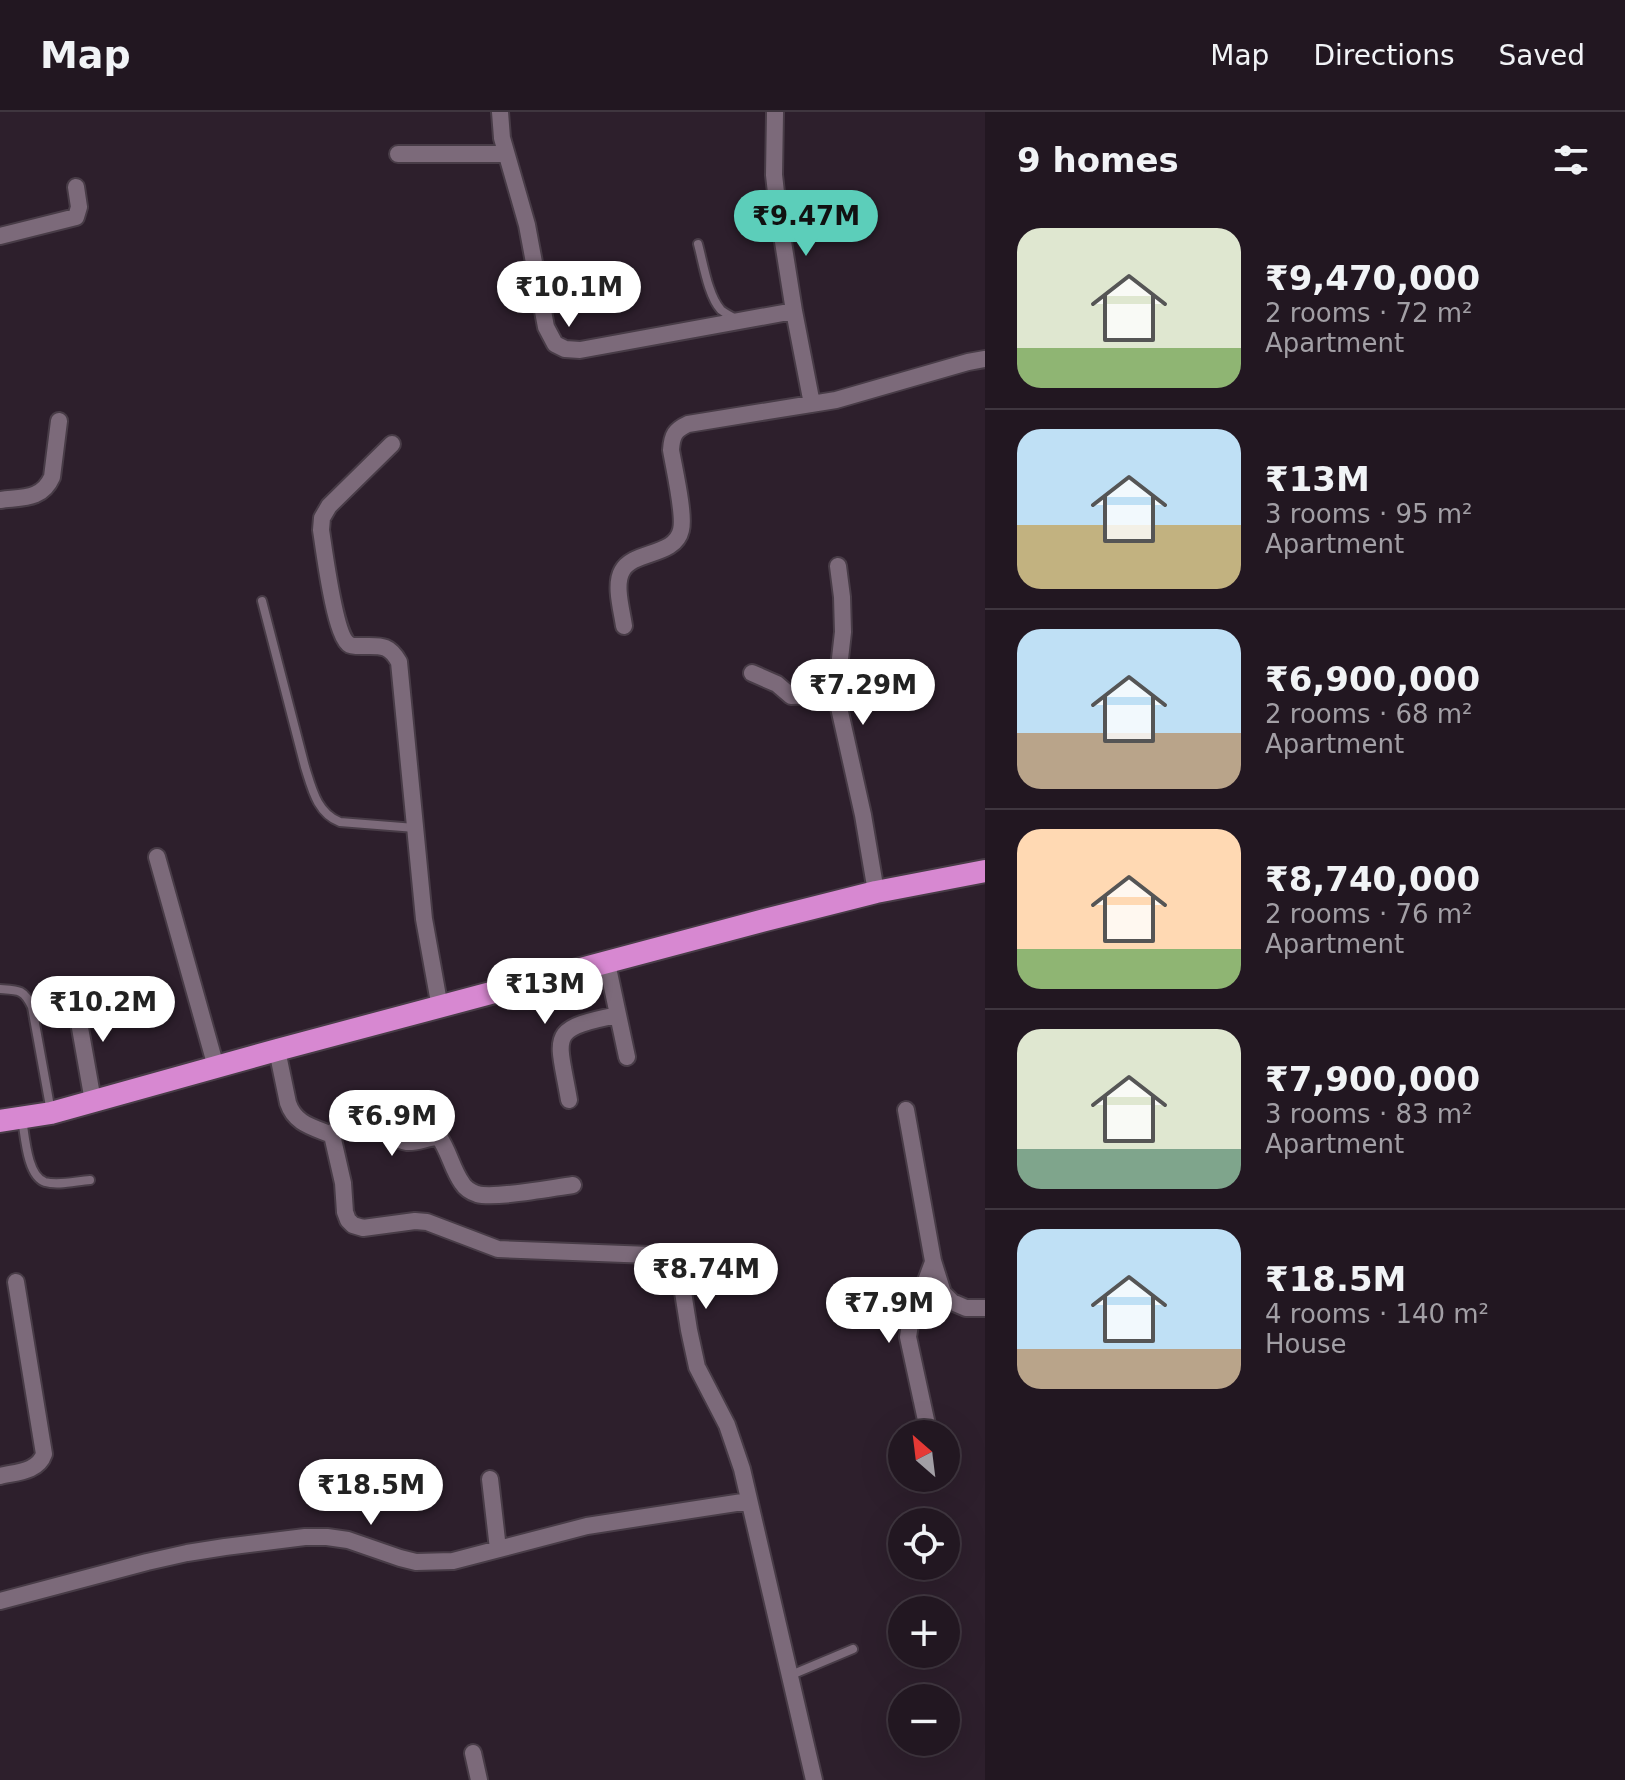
<!DOCTYPE html>
<html lang="en">
<head>
<meta charset="utf-8">
<style>
  body { margin:0; font-family:"DejaVu Sans",sans-serif; background:#2e242e; color:#f1f3f6; height:100vh; display:flex; flex-direction:column; font-size:30px; white-space:nowrap }
  * { box-sizing:border-box; margin:0 }
  p { font-size:26px; color:#a29fa5 }
  .icon { flex:none; width:44px; height:44px; fill:none; stroke:currentColor; stroke-width:2; stroke-linecap:round; stroke-linejoin:round }
  .map { position:relative; flex:1; overflow:hidden }
  .sheet { display:flex; flex-direction:column; background:#221721; width:640px }
  .sheet>* { flex:none }
  .needle { width:52px; rotate:332deg }
  .buttons { position:absolute; left:888px; top:1308px; display:grid; gap:16px }
  .buttons a { display:grid; place-items:center; width:72px; height:72px; border-radius:50%; background:#221721; box-shadow:0 8px 32px #0002,0 0 0 2px #3f363f; font-size:40px }
  .price { position:absolute; translate:-50% -68px; padding:0 18px; border-radius:28px; background:#fff; color:#222; font-size:26px; line-height:52px; filter:drop-shadow(0 2px 4px #0008) }
  .price::after { content:''; position:absolute; left:50%; top:48px; width:24px; height:18px; margin-left:-12px; background:inherit; clip-path:polygon(0 0,100% 0,50% 100%) }
  .price.current { background:#5cceba; color:#111 }
  ul { padding:0; list-style:none }
  li { display:flex; align-items:center; gap:24px; height:200px; padding:0 32px }
  li+li { border-top:2px solid #3f363f }
  li span { display:grid; place-items:center; flex:none; width:224px; height:160px; border-radius:24px; color:#555 }
  li>.icon { margin-inline-start:auto }
  span .icon { width:96px; height:96px; fill:#fffc; stroke-width:1 }
  li b { font-size:34px }
  h2 { display:flex; justify-content:space-between; align-items:center; height:96px; padding:0 32px; font-size:34px }
  header { display:flex; align-items:center; gap:48px; box-sizing:border-box; height:112px; padding:0 40px; background:#221721; border-bottom:2px solid #3f363f }
  header strong { font-size:38px }
  nav { display:flex; gap:44px; margin-inline-start:auto; font-size:28px }
  main { display:flex; flex:1; min-height:0 }
  .map>svg:first-child { display:block }
  .lines { fill:none; stroke-linecap:round; stroke-linejoin:round }
  .service-casing { stroke:#483c47; stroke-width:12 }
  .minor-casing { stroke:#483c47; stroke-width:20 }
  .trunk-casing { stroke:#483c47; stroke-width:26 }
  .service { stroke:#7c6a7a; stroke-width:8 }
  .minor { stroke:#7c6a7a; stroke-width:16 }
  .trunk { stroke:#d788d1; stroke-width:22 }
</style>
</head>
<body>
<header>
<strong>Map</strong>
<nav><a>Map</a><a>Directions</a><a>Saved</a></nav>
</header>
<main>
<div class="map">
<svg width="985" height="1668" viewBox="0 0 985 1668">
  <rect width="100%" height="100%" fill="#2d1f2c"/>
  <g class="lines">
    <defs>
      <path id="service" d="M698,132C703,150 708,184 721,198C726,202 732,205 738,208
        M262,489L305,655C312,677 317,701 340,710L415,716
        M0,877C18,878 24,877 32,895L51,1000
        M22,1007C25,1024 27,1064 45,1070C58,1074 76,1069 90,1068
        M791,1563L853,1537"/>
      <path id="minor" d="M500,0L502,26L527,113L546,215L555,232L565,237L580,238L794,199
        M775,1L774,63L778,98L794,199L812,292
        M398,42H505
        M0,124L76,105L79,95L76,75
        M392,332L329,394L322,406L321,418C324,437 335,526 350,533C351,534 361,534 362,534C381,534 389,532 399,550L424,807L440,896
        M0,388C22,385 42,388 52,365L59,309
        M838,454L842,485L843,520L836,582L863,703L876,780
        M624,514C622,499 614,473 622,459C633,438 675,445 681,418C685,403 674,356 671,338C672,323 675,318 688,312L836,288L968,250L985,247
        M752,561L777,572L791,584L836,582
        M157,745L216,955
        M607,851L627,945
        M74,882L93,989
        M277,938L288,991C295,1012 313,1015 332,1023C339,1012 344,1007 357,1004C382,999 384,1026 407,1030C417,1031 428,1025 439,1025C449,1039 452,1057 462,1071C465,1076 471,1080 477,1082C495,1087 551,1076 573,1073
        M569,988C558,923 546,917 618,903
        M906,998L933,1149L943,1181L952,1190L966,1196H985
        M332,1023L343,1071L345,1100L348,1108L353,1113L363,1116L415,1109L427,1110L498,1137L676,1144L678,1148L689,1218L697,1255L727,1313L742,1357L814,1668
        M929,1322L908,1225L910,1212L933,1150
        M0,1364C16,1360 38,1360 44,1342L16,1170
        M490,1367L498,1437
        M0,1489L147,1450L187,1441L225,1435L305,1425H327L348,1428L400,1446L416,1450L453,1449L587,1414L749,1389
        M473,1641L479,1668"/>
      <path id="trunk" d="M0,1009L51,1001L277,938L765,808L876,780L985,759"/>
    </defs>
    <!-- service casing -->
    <use href="#service" class="service-casing"/>
    <!-- minor casing -->
    <use href="#minor" class="minor-casing"/>
    <!-- trunk casing -->
    <use href="#trunk" class="trunk-casing"/>
    <!-- service -->
    <use href="#service" class="service"/>
    <!-- minor -->
    <use href="#minor" class="minor"/>
    <!-- trunk -->
    <use href="#trunk" class="trunk"/>
  </g>
</svg>
<div class="buttons">
<a><svg class="needle" viewBox="-14 -14 28 28"><path d="M0-13l5 13h-10z" fill="#e53935"/><path d="M0 13l5-13h-10z" fill="#a29fa5"/></svg></a>
<a><svg class="icon" aria-label="locate" viewBox="0 0 24 24"><circle cx="12" cy="12" r="6"/><path d="M12 2v4M12 18v4M2 12h4M18 12h4"/></svg></a>
<a>+</a>
<a>−</a>
</div>
<b class="price current" style="left:806px;top:146px">₹9.47M</b>
<b class="price" style="left:569px;top:217px">₹10.1M</b>
<b class="price" style="left:863px;top:615px">₹7.29M</b>
<b class="price" style="left:545px;top:914px">₹13M</b>
<b class="price" style="left:103px;top:932px">₹10.2M</b>
<b class="price" style="left:392px;top:1046px">₹6.9M</b>
<b class="price" style="left:706px;top:1199px">₹8.74M</b>
<b class="price" style="left:889px;top:1233px">₹7.9M</b>
<b class="price" style="left:371px;top:1415px">₹18.5M</b>
</div>
<section class="sheet">
<h2>9 homes<svg class="icon" aria-label="filters" viewBox="0 0 24 24"><path d="M4 7h16M4 17h16"/><circle cx="9" cy="7" r="2"/><circle cx="15" cy="17" r="2"/></svg></h2>
<ul>
<li><span style="background:linear-gradient(#dfe7d0 75%,#8fb573 0)"><svg class="icon" aria-label="home" viewBox="0 0 24 24"><path d="M3 11l9-7 9 7M6 9v11h12V9"/></svg></span><div><b>₹9,470,000</b><p>2 rooms · 72 m²</p><p>Apartment</p></div></li>
<li><span style="background:linear-gradient(#bfe0f5 60%,#c2b280 0)"><svg class="icon" aria-label="home" viewBox="0 0 24 24"><path d="M3 11l9-7 9 7M6 9v11h12V9"/></svg></span><div><b>₹13M</b><p>3 rooms · 95 m²</p><p>Apartment</p></div></li>
<li><span style="background:linear-gradient(#bfe0f5 65%,#b9a48a 0)"><svg class="icon" aria-label="home" viewBox="0 0 24 24"><path d="M3 11l9-7 9 7M6 9v11h12V9"/></svg></span><div><b>₹6,900,000</b><p>2 rooms · 68 m²</p><p>Apartment</p></div></li>
<li><span style="background:linear-gradient(#ffd9b3 75%,#8fb573 0)"><svg class="icon" aria-label="home" viewBox="0 0 24 24"><path d="M3 11l9-7 9 7M6 9v11h12V9"/></svg></span><div><b>₹8,740,000</b><p>2 rooms · 76 m²</p><p>Apartment</p></div></li>
<li><span style="background:linear-gradient(#dfe7d0 75%,#7fa58c 0)"><svg class="icon" aria-label="home" viewBox="0 0 24 24"><path d="M3 11l9-7 9 7M6 9v11h12V9"/></svg></span><div><b>₹7,900,000</b><p>3 rooms · 83 m²</p><p>Apartment</p></div></li>
<li><span style="background:linear-gradient(#bfe0f5 75%,#b9a48a 0)"><svg class="icon" aria-label="home" viewBox="0 0 24 24"><path d="M3 11l9-7 9 7M6 9v11h12V9"/></svg></span><div><b>₹18.5M</b><p>4 rooms · 140 m²</p><p>House</p></div></li>
</ul>
</section>
</main>
</body>
</html>
